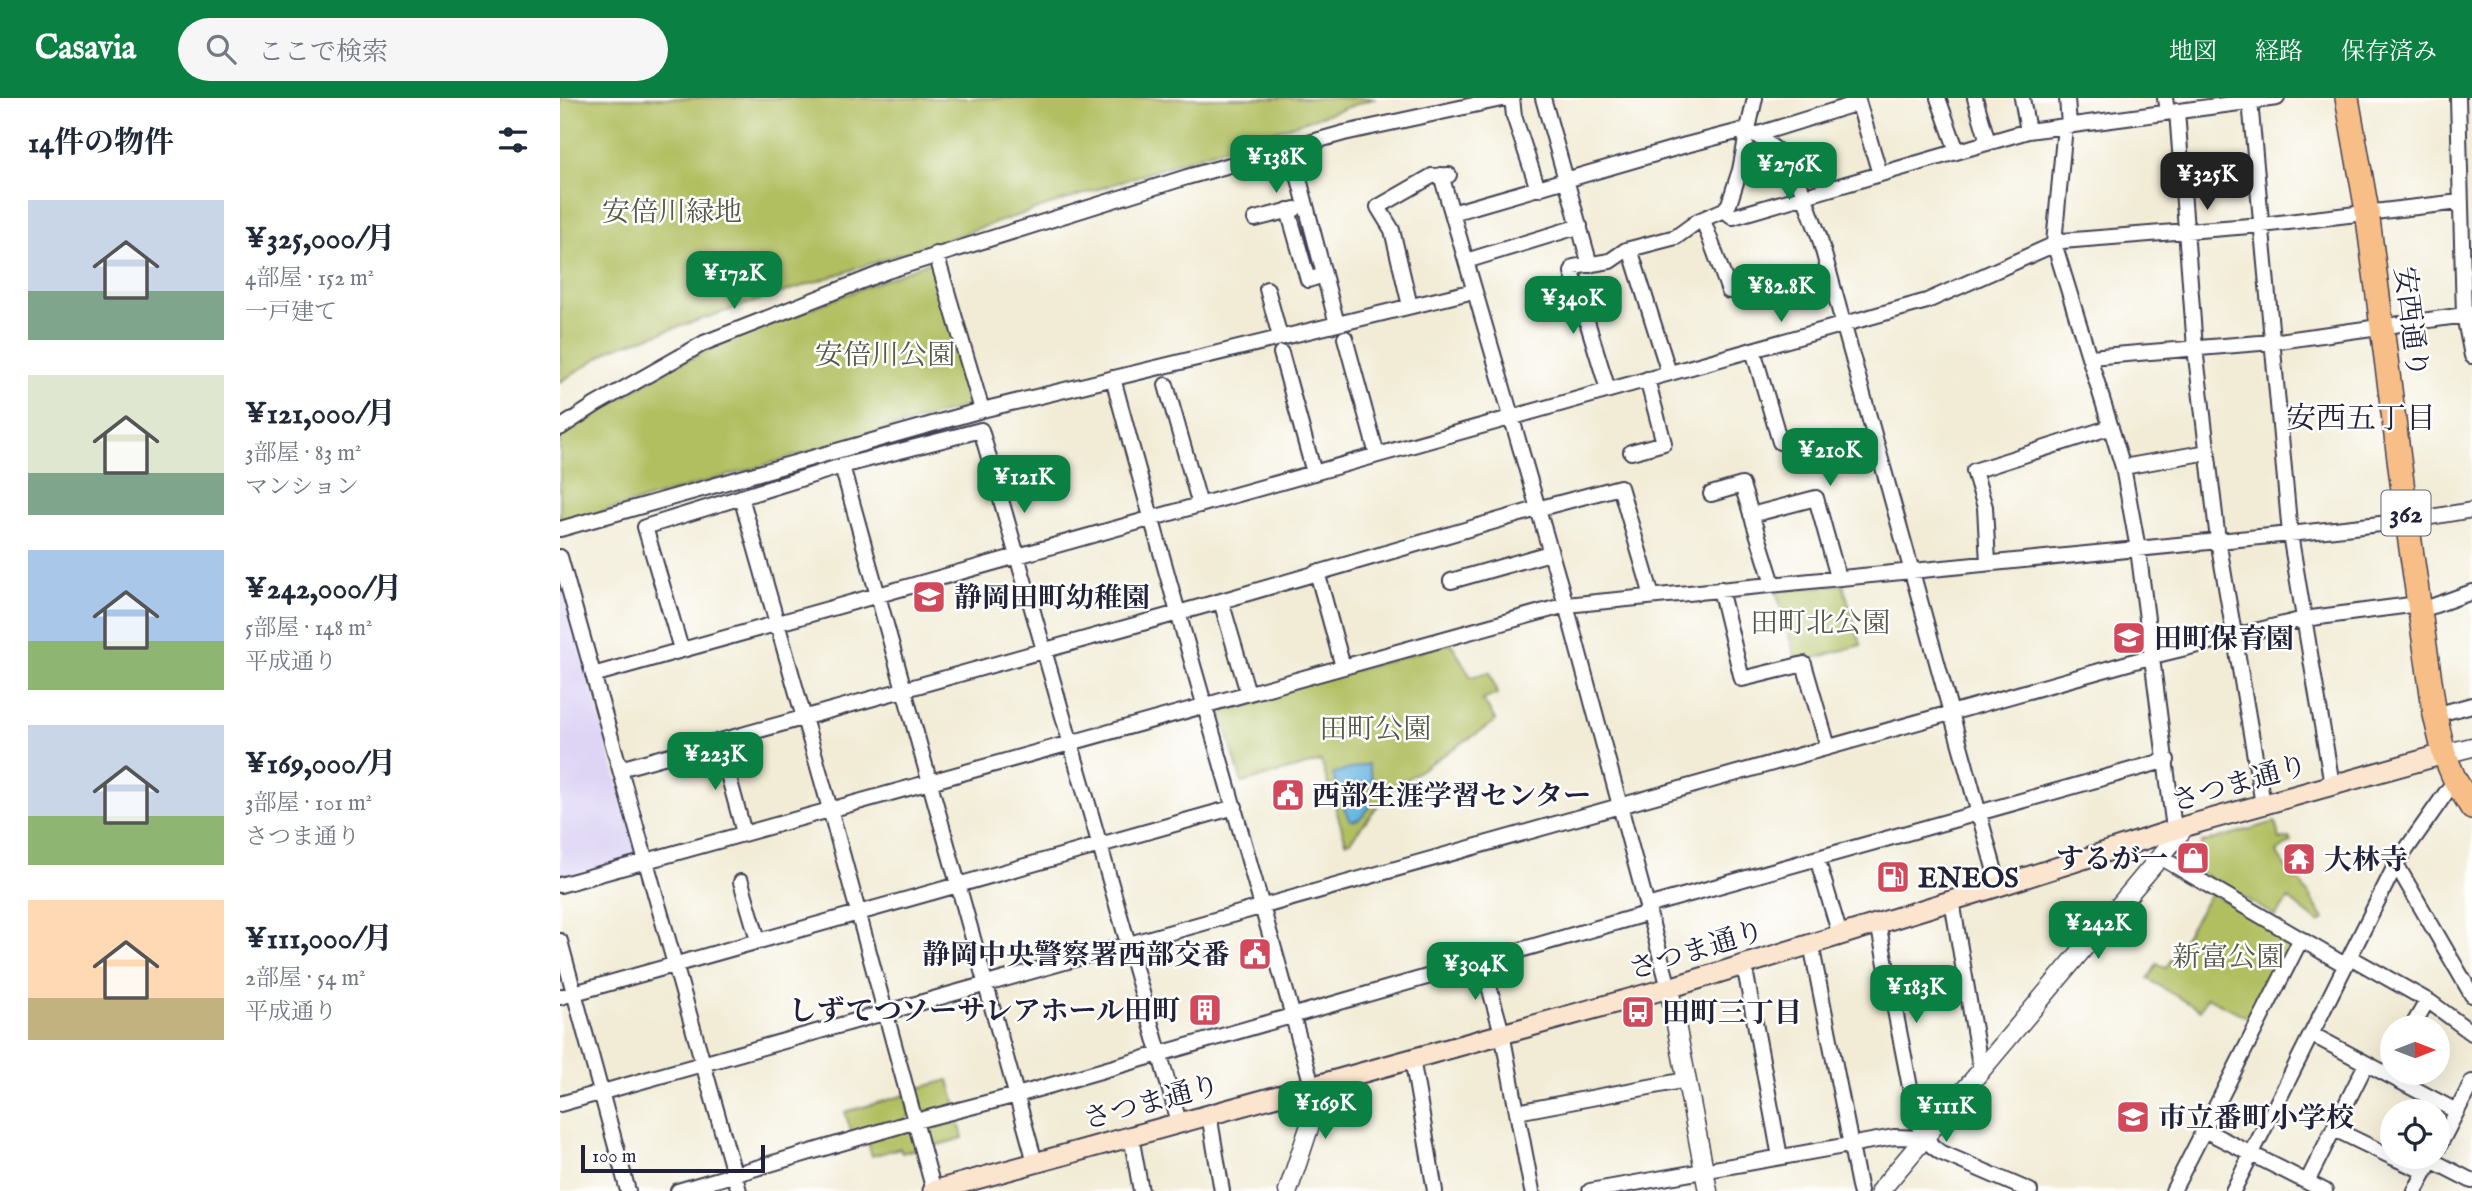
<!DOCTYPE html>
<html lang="ja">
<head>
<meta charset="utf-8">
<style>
  body { margin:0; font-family:"IM FELL English","Noto Serif JP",serif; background:#f6f6f7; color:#1f2937; height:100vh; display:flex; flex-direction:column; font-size:26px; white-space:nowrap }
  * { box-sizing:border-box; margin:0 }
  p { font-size:23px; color:#747a83 }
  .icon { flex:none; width:38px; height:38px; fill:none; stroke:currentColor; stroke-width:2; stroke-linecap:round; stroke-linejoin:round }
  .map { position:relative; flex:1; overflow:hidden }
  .details { display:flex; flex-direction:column; background:#fff; width:560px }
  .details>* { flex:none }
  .needle { width:46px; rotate:90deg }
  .buttons { position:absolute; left:1820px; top:917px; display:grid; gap:14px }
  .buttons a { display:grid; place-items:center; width:70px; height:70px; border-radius:50%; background:#fff; box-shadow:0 7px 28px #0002; font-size:35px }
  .scale { position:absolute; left:21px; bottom:18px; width:184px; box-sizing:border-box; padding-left:7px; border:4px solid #22223b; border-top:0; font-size:19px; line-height:24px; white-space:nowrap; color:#22223b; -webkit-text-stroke:5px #fff; paint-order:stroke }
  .price { position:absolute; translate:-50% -60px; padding:0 16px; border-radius:14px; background:#0b8043; color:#fff; font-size:23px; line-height:46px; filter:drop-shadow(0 2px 4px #0008) }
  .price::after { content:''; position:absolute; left:50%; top:42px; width:21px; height:16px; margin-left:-10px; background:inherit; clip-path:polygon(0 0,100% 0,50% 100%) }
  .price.current { background:#222; color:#fff }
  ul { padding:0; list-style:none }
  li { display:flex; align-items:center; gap:21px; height:175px; padding:0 28px }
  li span { display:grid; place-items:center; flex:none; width:196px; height:140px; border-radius:0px; color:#555 }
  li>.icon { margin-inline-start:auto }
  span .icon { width:84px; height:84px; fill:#fffc; stroke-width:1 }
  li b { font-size:30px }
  h2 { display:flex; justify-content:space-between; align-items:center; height:84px; padding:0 28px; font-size:30px }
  header { display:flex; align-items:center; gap:42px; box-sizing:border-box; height:98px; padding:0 35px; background:#0b8043; color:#fff }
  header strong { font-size:33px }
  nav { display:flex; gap:38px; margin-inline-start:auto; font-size:24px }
  .search { width:490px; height:63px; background:#f6f6f7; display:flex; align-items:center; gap:18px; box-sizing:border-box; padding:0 24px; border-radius:38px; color:#747a83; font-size:26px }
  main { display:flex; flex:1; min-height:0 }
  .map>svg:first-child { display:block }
  .built { fill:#ded5f5 }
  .green { fill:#b1bf61; stroke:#6a704e; stroke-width:2 }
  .water { fill:#66b5e0; stroke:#446c8e; stroke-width:2 }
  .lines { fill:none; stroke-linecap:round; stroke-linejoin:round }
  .minor-casing { stroke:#414052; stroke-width:18 }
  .tertiary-casing { stroke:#414052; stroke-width:21 }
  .secondary-casing { stroke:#414052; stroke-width:23 }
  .trunk-casing { stroke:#414052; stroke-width:26 }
  .minor { stroke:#fff; stroke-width:14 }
  .tertiary { stroke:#fff; stroke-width:18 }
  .secondary { stroke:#fce5cf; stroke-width:19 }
  .trunk { stroke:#f7be87; stroke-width:23 }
  .labels { text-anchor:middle; stroke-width:5; stroke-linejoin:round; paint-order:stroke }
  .shield { fill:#fff; stroke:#646476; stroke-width:2 }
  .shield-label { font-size:26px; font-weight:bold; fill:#22223b }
  .park-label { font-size:28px; fill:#545948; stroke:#fff }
  .street-label { font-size:28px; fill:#22223b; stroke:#fff }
  .poi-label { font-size:28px; font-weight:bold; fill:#22223b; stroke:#fff; text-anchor:start }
  .neighbourhood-label { font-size:30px; fill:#22223b; stroke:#fff }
</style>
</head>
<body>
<header>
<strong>Casavia</strong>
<div class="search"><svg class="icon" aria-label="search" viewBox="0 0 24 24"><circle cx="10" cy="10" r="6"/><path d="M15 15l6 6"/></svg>ここで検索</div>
<nav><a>地図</a><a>経路</a><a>保存済み</a></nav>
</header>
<main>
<section class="details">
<h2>14件の物件<svg class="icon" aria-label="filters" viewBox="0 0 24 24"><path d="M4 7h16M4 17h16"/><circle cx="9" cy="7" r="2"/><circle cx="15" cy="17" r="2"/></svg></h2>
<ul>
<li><span style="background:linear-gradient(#c9d6e8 65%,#7fa58c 0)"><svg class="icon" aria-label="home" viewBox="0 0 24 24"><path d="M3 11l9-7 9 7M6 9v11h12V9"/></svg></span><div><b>¥325,000/月</b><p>4部屋 · 152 m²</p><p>一戸建て</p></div></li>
<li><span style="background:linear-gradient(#dfe7d0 70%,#7fa58c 0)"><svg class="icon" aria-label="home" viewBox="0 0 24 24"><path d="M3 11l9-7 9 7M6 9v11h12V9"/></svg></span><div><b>¥121,000/月</b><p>3部屋 · 83 m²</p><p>マンション</p></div></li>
<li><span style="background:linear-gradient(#a9c7e8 65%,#8fb573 0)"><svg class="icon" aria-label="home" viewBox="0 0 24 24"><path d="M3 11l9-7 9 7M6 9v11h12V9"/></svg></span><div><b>¥242,000/月</b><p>5部屋 · 148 m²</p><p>平成通り</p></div></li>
<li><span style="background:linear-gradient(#c9d6e8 65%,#8fb573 0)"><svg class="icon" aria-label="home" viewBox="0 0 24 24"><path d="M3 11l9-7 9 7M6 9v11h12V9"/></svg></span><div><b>¥169,000/月</b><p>3部屋 · 101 m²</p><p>さつま通り</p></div></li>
<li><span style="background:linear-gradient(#ffd9b3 70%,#c2b280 0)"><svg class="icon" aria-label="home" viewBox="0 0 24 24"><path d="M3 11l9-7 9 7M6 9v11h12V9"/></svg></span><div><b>¥111,000/月</b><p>2部屋 · 54 m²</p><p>平成通り</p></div></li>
</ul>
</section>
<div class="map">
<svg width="1912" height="1093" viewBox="0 0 1912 1093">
  <rect width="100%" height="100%" fill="#fff"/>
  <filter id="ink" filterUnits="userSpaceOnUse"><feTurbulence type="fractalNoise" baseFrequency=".0143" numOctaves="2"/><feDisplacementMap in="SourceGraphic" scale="14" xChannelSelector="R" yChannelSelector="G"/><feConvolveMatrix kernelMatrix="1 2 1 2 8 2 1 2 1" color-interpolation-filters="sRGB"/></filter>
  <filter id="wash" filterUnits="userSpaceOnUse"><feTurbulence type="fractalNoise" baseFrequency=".00686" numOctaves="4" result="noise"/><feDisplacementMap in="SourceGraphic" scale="28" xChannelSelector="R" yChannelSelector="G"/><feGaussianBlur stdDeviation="1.57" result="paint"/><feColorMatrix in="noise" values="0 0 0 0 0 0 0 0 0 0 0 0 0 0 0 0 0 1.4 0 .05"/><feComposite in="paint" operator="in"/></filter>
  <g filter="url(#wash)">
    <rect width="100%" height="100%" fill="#f2ecd6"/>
    <!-- built -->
    <path class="built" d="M0,478L78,758L0,780Z"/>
    <!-- green -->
    <path class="green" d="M0,0H816L54,250L0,284Z
      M374,162L415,301L408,308L0,426V337L112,269L172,241Z
      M1283,486L1301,547L1237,565L1216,493Z
      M891,545L911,579L930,574L937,596L923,602L936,623L831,691L790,743L786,744L761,663L682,685L662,618L668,608Z
      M1715,724L1720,742L1729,740L1731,744L1716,754L1734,782L1738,780L1764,821L1759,825L1729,801L1715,818L1641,774V745Z
      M1651,795L1731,841L1733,850L1695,923L1647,899L1640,912L1588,881L1597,866L1606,870Z
      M389,982L396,1007L367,1015L360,1009L355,991Z
      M345,997L350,1016L345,1022L292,1037L285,1014Z
      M397,1016L403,1040L371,1049L365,1030L368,1024Z
      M348,1030L353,1032L359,1050L342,1055L340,1050L312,1058L307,1041Z"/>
    <!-- water -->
    <path class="water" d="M808,666L813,683L778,693L773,676Z
      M803,698L810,701V709L799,721L793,723L789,721L783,708L785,705Z"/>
  </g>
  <g filter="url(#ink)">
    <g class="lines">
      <defs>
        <path id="minor" d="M952,0L954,18L978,91
          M983,0L1030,167
          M1195,0L1188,31L1231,63L1259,138L1439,788
          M1297,0L1320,76
          M1378,0L1397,53
          M1415,0L1428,44
          M1462,0L1468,33
          M1507,0L1509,27
          M1605,0L1607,14
          M1898,0L1904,217L1912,258
          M1690,3L1730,436L1772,687
          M1617,13L1635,250L1658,442L1703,706
          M1505,28L1494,145L1563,369L1578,451L1614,731
          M1195,37L1298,5
          M737,73L777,226
          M881,77L1006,507L1109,890
          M728,112L748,182L764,177
          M1164,112L1173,119L1468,33L1717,0
          M892,115L1126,47L1188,31L1180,72L1169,106L1164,112L1138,123L1116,139L1066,152L1050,163L1014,169L1012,174L1048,292
          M695,121L735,111
          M1143,122L1169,193
          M1070,151L1109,275
          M376,156L422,312
          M906,163L1020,128
          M707,191L720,239
          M850,208L832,132L818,109L872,78L889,77
          M785,240L817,357
          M1193,252L1220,344
          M721,255L754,375
          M1530,259L1712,244L1912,216
          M553,280C616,517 688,751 752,988
          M606,287L640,407
          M0,330L35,307L144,245L327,173L627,79L784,35L946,0
          M1071,354L1104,345L1087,281
          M282,368L475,1064
          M1563,369L1648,354
          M1151,396L1182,387L1213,486
          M181,399L270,711L374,1093
          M1191,417L1256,400L1278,479
          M0,431L422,312L914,193
          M0,459L179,1093
          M1428,465L1425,409L1414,373L1551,329
          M757,474L783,569
          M891,483L990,455
          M1160,491L1182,581L1244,566L1268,649
          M1859,513L1912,494
          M121,551L85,429L282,368L421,332L619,1024
          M33,577L1367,203L1502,143L1702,127L1900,104
          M688,595L661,503L977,411L1060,389L1092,498
          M1875,617L1912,607
          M159,643L184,735
          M60,671L661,503
          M1600,759L1785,867
          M1257,760L1280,837
          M1836,766L1912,897
          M181,784L198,842
          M0,787L1006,507L1730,436L1847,423L1912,412
          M1392,803L1421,973
          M1087,808L1607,662
          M1318,825L1357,1025L1372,1048L1380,1054L1470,1093
          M0,843L68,1093
          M1251,846L1300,1093
          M1790,859L1870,904L1912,935
          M922,863L942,935L972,1093
          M1184,866L1220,1059
          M0,899L675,709
          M1852,929L1867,903
          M1751,936L1896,1013
          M852,960L875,1093
          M0,1006L1593,558L1744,521L1858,506
          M957,1014L1126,982
          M649,1016L662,1093
          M1774,1031L1832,1059
          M1644,1032L1765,1093
          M571,1038L581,1093
          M1878,1050L1912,984
          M1832,1059L1865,1074
          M1871,1062L1912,1083
          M1747,1084L1806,966
          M118,1093L356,1023L457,997L1089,815
          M1030,1093L1334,1039L1366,1040
          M1613,1093L1741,841
          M1673,1093L1836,766L1895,682
          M1855,1093L1873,1059"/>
        <path id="tertiary" d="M1884,656L1912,649
          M1109,890L1148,1093
          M728,1093L755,1012L752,988
          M1320,1093L1626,728"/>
        <path id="secondary" d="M373,1093L1109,890L1439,788L1626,728L1884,656L1890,669"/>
        <path id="trunk" d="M1787,0L1807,113L1847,423L1875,617L1884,656L1895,682L1912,710"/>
      </defs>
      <!-- minor casing -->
      <use href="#minor" class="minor-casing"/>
      <!-- tertiary casing -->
      <use href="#tertiary" class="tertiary-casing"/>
      <!-- secondary casing -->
      <use href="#secondary" class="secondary-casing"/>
      <!-- trunk casing -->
      <use href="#trunk" class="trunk-casing"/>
      <!-- minor -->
      <use href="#minor" class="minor"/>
      <!-- tertiary -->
      <use href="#tertiary" class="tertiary"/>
      <!-- secondary -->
      <use href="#secondary" class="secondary"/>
      <!-- trunk -->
      <use href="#trunk" class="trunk"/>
    </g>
  </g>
  <!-- icons -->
  <defs>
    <symbol id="school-square" viewBox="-11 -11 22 22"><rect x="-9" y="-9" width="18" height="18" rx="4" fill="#d1495b" stroke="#fff"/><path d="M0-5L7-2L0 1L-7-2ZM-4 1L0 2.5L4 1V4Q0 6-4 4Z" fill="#fff"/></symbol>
    <symbol id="civic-square" viewBox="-11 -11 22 22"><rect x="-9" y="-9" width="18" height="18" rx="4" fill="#d1495b" stroke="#fff"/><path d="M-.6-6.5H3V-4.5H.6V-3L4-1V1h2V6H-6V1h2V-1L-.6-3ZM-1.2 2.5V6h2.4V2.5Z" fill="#fff"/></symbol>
    <symbol id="shop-square" viewBox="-11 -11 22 22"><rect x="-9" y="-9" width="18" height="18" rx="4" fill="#d1495b" stroke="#fff"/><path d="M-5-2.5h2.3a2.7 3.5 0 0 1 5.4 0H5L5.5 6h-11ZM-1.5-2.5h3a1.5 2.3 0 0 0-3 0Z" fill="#fff"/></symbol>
    <symbol id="temple-square" viewBox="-11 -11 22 22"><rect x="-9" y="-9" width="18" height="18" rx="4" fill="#d1495b" stroke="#fff"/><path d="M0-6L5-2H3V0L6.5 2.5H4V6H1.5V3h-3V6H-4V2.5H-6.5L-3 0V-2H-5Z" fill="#fff"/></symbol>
    <symbol id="fuel-square" viewBox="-11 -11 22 22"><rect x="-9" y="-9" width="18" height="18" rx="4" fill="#d1495b" stroke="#fff"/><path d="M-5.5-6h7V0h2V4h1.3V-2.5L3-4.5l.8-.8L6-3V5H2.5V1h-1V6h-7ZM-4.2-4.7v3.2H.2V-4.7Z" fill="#fff"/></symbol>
    <symbol id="building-square" viewBox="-11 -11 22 22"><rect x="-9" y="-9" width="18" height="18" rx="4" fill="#d1495b" stroke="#fff"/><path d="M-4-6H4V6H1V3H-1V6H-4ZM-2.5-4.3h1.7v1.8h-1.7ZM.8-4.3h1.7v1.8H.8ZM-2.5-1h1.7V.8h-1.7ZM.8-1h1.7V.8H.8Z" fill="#fff"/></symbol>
    <symbol id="bus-square" viewBox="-11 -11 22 22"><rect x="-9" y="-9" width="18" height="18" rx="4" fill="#d1495b" stroke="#fff"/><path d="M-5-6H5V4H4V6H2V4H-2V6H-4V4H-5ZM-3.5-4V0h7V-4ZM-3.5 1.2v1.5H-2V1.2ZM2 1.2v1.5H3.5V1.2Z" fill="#fff"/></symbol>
  </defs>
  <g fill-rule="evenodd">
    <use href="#school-square" x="350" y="480" width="38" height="38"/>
    <use href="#school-square" x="1550" y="521" width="38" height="38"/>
    <use href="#civic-square" x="709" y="678" width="38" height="38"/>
    <use href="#shop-square" x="1614" y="741" width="38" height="38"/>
    <use href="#temple-square" x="1720" y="742" width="38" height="38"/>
    <use href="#fuel-square" x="1314" y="760" width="38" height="38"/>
    <use href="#civic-square" x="676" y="837" width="38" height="38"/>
    <use href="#building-square" x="626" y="893" width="38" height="38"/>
    <use href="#bus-square" x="1059" y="895" width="38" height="38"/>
    <use href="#school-square" x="1554" y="1000" width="38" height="38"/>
  </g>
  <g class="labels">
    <!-- shield labels -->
    <rect class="shield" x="1821.5" y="392.5" width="49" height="45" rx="5"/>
    <g class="shield-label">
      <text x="1846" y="424">362</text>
    </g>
    <!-- park labels -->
    <g class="park-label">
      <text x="112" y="123">安倍川緑地</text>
      <text x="325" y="266">安倍川公園</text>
      <text x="1260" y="534">田町北公園</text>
      <text x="815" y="640">田町公園</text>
      <text x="1668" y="868">新富公園</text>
    </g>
    <!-- street labels -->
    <g class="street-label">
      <text transform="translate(1852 224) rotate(83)" y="10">安西通り</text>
      <text transform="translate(1679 684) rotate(-16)" y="10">さつま通り</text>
      <text transform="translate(1136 851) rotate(-17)" y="10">さつま通り</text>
      <text transform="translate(591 1003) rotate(-15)" y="10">さつま通り</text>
    </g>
    <!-- poi labels -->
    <g class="poi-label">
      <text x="394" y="509">静岡田町幼稚園</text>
      <text x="1594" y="550">田町保育園</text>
      <text x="752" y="707">西部生涯学習センター</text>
      <text x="1608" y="770" text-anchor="end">するが一</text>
      <text x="1764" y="771">大林寺</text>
      <text x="1358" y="789">ENEOS</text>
      <text x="670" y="866" text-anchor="end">静岡中央警察署西部交番</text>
      <text x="620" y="922" text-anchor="end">しずてつソーサレアホール田町</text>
      <text x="1102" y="924">田町三丁目</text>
      <text x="1598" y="1029">市立番町小学校</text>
    </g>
    <!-- neighbourhood labels -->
    <g class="neighbourhood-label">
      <text x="1801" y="330">安西五丁目</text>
    </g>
  </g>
</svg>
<div class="buttons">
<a><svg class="needle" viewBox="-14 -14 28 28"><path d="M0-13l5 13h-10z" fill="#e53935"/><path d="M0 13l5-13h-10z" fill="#747a83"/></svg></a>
<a><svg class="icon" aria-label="locate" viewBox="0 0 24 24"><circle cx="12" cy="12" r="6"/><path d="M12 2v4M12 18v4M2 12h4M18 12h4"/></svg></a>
</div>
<div class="scale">100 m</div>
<b class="price" style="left:716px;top:97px">¥138K</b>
<b class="price" style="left:1229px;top:104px">¥276K</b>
<b class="price current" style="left:1647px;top:114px">¥325K</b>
<b class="price" style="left:174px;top:213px">¥172K</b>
<b class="price" style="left:1221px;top:226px">¥82.8K</b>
<b class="price" style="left:1013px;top:238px">¥340K</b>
<b class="price" style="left:1270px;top:390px">¥210K</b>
<b class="price" style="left:464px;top:417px">¥121K</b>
<b class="price" style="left:155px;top:694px">¥223K</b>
<b class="price" style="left:1538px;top:863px">¥242K</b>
<b class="price" style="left:915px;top:904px">¥304K</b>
<b class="price" style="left:1356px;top:927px">¥183K</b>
<b class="price" style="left:765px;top:1043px">¥169K</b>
<b class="price" style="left:1386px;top:1046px">¥111K</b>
</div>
</main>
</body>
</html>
